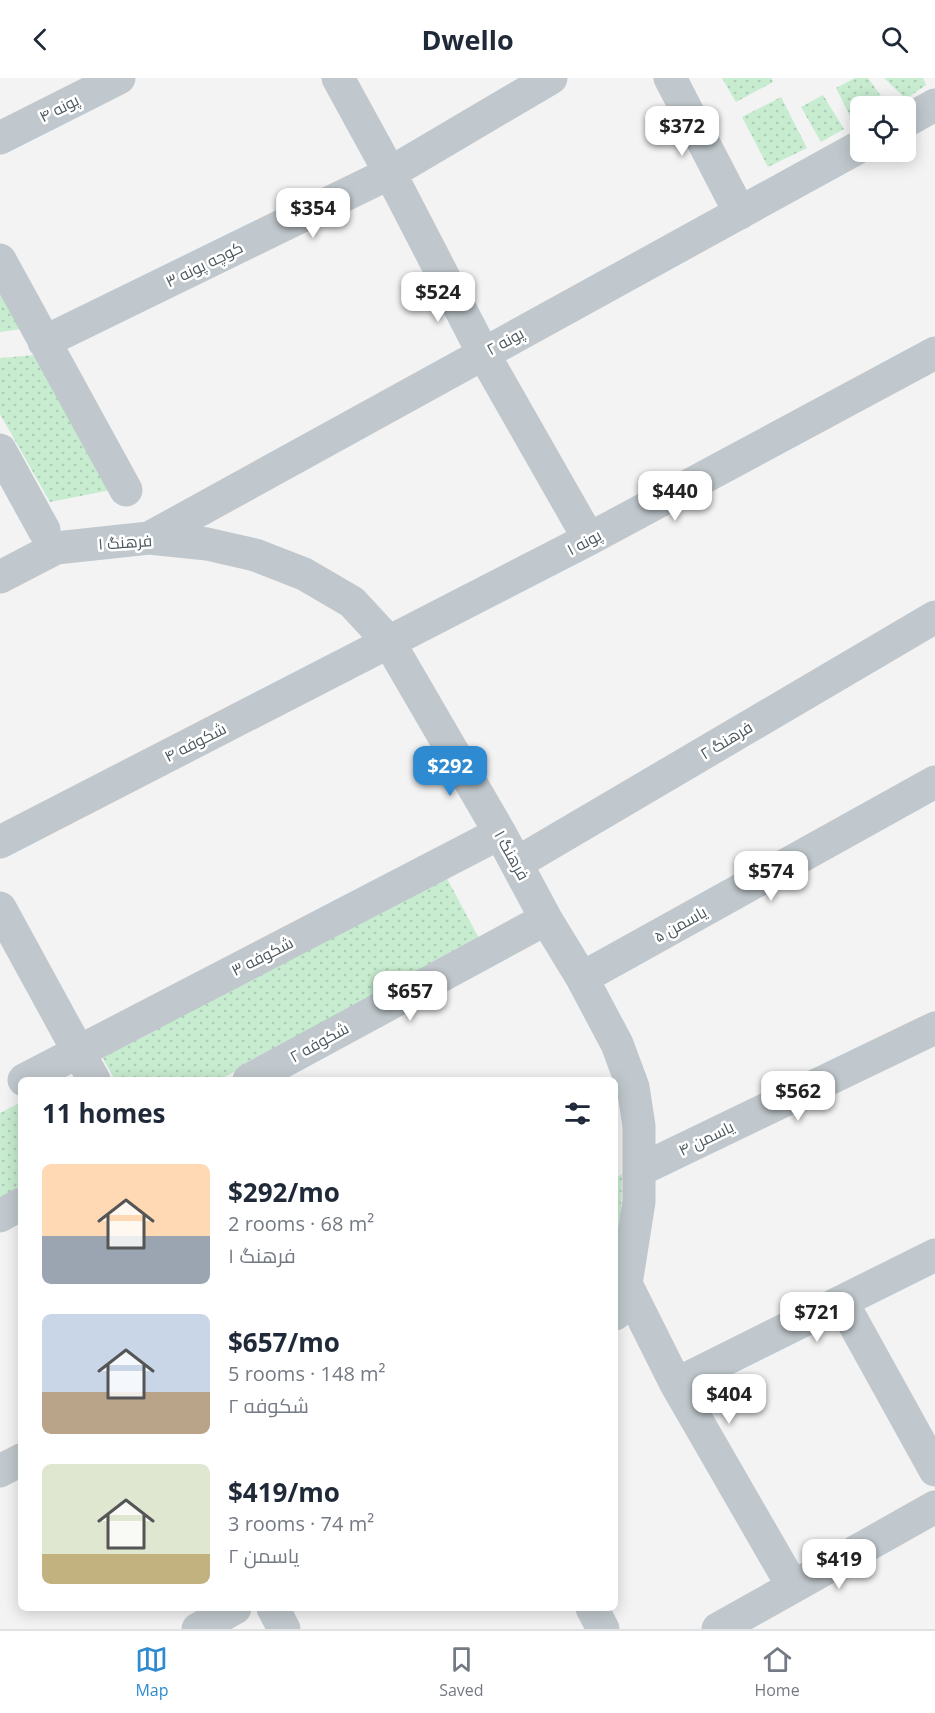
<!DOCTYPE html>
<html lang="en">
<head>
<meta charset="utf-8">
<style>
  body { margin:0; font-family:"Open Sans",Cairo,sans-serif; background:#f6f6f7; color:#1f2937; height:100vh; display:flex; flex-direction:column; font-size:22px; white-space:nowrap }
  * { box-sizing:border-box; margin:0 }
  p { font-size:20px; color:#747a83 }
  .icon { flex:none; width:33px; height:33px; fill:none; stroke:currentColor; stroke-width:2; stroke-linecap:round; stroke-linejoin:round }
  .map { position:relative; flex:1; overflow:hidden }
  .side { position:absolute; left:18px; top:999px; width:600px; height:534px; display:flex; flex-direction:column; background:#fff; border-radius:9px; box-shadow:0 3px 15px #0003 }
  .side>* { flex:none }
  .buttons { position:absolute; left:850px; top:18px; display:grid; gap:12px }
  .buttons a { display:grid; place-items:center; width:66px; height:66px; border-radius:9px; background:#fff; box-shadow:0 3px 15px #0003; font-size:30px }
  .price { position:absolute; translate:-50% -51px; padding:0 14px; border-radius:12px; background:#fff; color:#222; font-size:20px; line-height:39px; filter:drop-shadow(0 2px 3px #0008) }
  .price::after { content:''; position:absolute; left:50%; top:36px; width:18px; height:14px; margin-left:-9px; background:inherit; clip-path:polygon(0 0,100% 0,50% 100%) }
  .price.selected { background:#2f8bd1; color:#fff }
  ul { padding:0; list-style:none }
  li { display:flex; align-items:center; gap:18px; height:150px; padding:0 24px }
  li span { display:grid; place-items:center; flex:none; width:168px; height:120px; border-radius:9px; color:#555 }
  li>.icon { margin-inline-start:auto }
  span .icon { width:72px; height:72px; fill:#fffc; stroke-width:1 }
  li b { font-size:26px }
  h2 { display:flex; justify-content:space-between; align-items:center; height:72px; padding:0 24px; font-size:26px }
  header { display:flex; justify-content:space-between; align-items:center; height:78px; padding:0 24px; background:#fff; font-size:27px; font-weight:700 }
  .dock { display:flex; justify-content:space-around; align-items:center; height:84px; border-top:2px solid #e0e1e3; background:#fff; font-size:16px; color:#747a83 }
  .dock a { display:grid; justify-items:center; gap:3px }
  .dock .selected { color:#2f8bd1 }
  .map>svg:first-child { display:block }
  .grass { fill:url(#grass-dots) }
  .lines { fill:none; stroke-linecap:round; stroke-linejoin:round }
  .minor { stroke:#c0c8cd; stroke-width:33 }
  .labels { text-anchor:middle; stroke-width:5; stroke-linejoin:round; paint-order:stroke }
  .street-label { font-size:16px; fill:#4c585e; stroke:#fff }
</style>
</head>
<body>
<header><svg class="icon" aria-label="back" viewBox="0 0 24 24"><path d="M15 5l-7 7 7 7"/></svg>Dwello<svg class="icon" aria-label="search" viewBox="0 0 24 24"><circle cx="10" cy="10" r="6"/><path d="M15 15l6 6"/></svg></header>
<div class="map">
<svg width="935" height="1551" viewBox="0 0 935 1551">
  <defs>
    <pattern id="grass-dots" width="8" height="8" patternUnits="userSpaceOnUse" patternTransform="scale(1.5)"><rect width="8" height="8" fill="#c7ecd0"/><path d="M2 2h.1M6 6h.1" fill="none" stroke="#adccb5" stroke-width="1.8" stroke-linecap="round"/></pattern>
  </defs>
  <rect width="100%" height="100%" fill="#f4f3f3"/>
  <!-- grass -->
  <path class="grass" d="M722,0H771L773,4L736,24Z
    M855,0H868L881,18L891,26L887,28H861V43L854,46L836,10Z
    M884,0H923L926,7L906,21Z
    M823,17L844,51L821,64L801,29Z
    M781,19L807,70L768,89L742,39Z
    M0,212L22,251L0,254Z
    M35,277L111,412L50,424L0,336V280Z
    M444,795L480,862L219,1002H115L102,979Z
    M21,1024V1112L0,1123V1035Z
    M622,1096L621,1136L615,1190V1100Z"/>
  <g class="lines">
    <!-- minor -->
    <path class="minor" d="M338,0L390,95L483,275L589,461
      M670,0L740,135
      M906,43L935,27
      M0,60L119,0
      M0,182L126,412
      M44,264L390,95L551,0
      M0,372L44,452
      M149,460L861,68
      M0,499L56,470L149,460L207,466L255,477L304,496L352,524L389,564L500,755L546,841L582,900L617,966L633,1009L639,1048V1124L626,1206L615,1236
      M0,764L589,461L935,275
      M517,785L935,539
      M0,830L94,1002
      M582,900L935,704
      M24,1002L500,755
      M249,1002L546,841
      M640,1092L935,950
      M0,1138L21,1126
      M626,1206L676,1306L793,1509
      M842,1224L935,1392
      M676,1306L935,1177
      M0,1393L21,1382
      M273,1530L284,1551
      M592,1530L603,1551
      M198,1551L235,1530
      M718,1551L935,1429"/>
  </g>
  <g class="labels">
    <!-- street labels -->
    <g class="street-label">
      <text transform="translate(59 30) rotate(-27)" y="6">پونه ۴</text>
      <text transform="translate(204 186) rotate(-26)" y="6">کوچه پونه ۳</text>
      <text transform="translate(505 263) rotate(-29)" y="6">پونه ۲</text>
      <text transform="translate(125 464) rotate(-4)" y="6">فرهنگ ۱</text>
      <text transform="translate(584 464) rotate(-28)" y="6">پونه ۱</text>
      <text transform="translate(726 662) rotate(-31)" y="6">فرهنگ ۲</text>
      <text transform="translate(195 664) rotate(-27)" y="6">شکوفه ۴</text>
      <text transform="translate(512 777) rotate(61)" y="6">فرهنگ ۱</text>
      <text transform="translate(680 846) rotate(-29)" y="6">یاسمن ۵</text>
      <text transform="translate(262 878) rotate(-27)" y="6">شکوفه ۳</text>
      <text transform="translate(319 964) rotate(-29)" y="6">شکوفه ۲</text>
      <text transform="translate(706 1060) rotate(-26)" y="6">یاسمن ۴</text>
    </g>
  </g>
</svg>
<div class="buttons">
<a><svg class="icon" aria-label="locate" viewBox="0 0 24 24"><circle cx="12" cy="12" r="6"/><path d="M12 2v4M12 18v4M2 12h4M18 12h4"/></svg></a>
</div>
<b class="price" style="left:682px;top:79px">$372</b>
<b class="price" style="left:313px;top:161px">$354</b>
<b class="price" style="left:438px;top:245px">$524</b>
<b class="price" style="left:675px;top:444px">$440</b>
<b class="price selected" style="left:450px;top:719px">$292</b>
<b class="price" style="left:771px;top:824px">$574</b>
<b class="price" style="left:410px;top:944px">$657</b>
<b class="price" style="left:798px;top:1044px">$562</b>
<b class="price" style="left:817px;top:1265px">$721</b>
<b class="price" style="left:729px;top:1347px">$404</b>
<b class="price" style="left:839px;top:1512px">$419</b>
<section class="side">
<h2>11 homes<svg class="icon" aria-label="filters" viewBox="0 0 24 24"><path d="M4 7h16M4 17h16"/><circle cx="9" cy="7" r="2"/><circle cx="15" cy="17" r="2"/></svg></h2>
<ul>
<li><span style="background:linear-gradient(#ffd9b3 60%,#9aa5b1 0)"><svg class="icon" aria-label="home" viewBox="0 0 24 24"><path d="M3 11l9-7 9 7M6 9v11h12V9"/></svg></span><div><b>$292/mo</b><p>2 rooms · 68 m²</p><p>فرهنگ ۱</p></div></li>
<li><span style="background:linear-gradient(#c9d6e8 65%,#b9a48a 0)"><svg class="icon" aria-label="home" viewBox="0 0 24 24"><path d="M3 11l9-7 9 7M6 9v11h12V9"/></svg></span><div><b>$657/mo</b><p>5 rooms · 148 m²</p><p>شکوفه ۲</p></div></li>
<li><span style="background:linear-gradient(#dfe7d0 75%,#c2b280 0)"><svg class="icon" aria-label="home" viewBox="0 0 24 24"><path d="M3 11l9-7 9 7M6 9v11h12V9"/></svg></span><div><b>$419/mo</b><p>3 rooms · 74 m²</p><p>یاسمن ۲</p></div></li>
</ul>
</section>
</div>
<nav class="dock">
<a class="selected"><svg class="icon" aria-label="map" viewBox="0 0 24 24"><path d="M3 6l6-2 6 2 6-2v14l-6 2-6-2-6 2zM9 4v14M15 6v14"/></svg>Map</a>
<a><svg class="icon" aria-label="saved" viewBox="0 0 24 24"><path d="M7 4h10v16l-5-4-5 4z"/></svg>Saved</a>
<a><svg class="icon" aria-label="home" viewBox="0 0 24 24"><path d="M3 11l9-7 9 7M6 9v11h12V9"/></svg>Home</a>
</nav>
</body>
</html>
